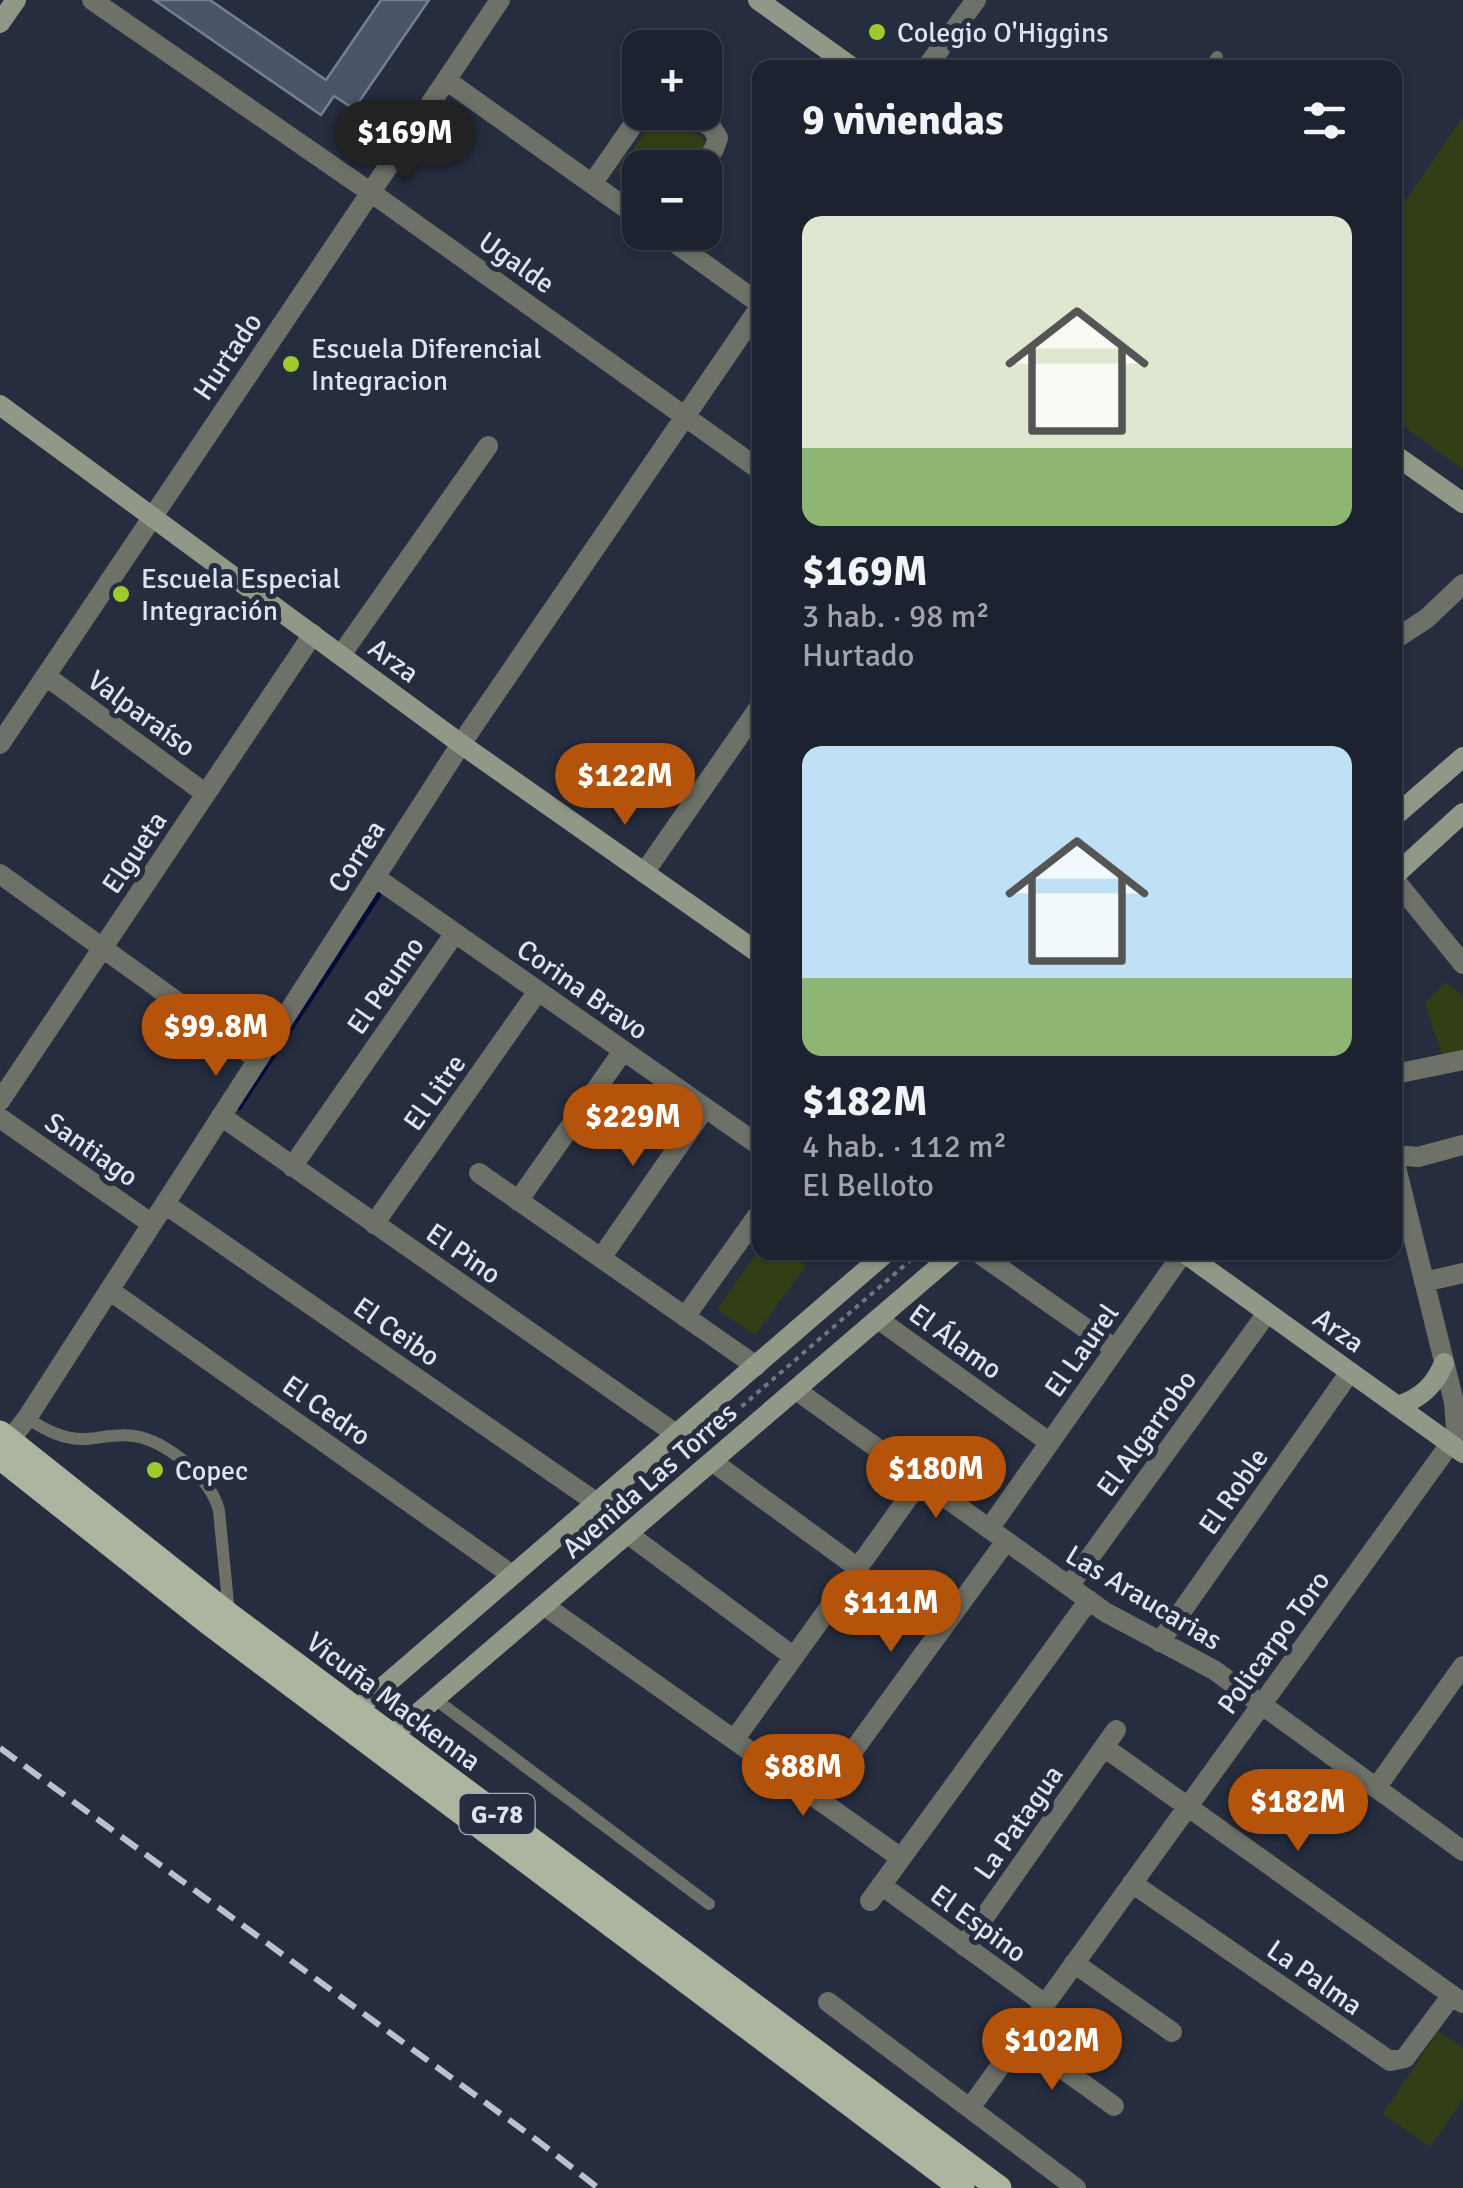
<!DOCTYPE html>
<html lang="es">
<head>
<meta charset="utf-8">
<style>
  body { margin:0; font-family:Signika,sans-serif; background:#252a37; color:#f1f3f6; height:100vh; display:flex; flex-direction:column; font-size:38px; white-space:nowrap }
  * { box-sizing:border-box; margin:0 }
  p { font-size:32px; color:#a0a4aa }
  .icon { flex:none; width:55px; height:55px; fill:none; stroke:currentColor; stroke-width:2; stroke-linecap:round; stroke-linejoin:round }
  .map { position:relative; flex:1; overflow:hidden }
  .panel { position:absolute; left:752px; top:60px; width:650px; height:1200px; display:flex; flex-direction:column; background:#1c222f; border-radius:20px; box-shadow:0 2px 8px #0004,0 0 0 2px #3a3f4b }
  .panel>* { flex:none }
  .tools { position:absolute; left:622px; top:30px; display:grid; gap:20px }
  .tools a { display:grid; place-items:center; width:100px; height:100px; border-radius:20px; background:#1c222f; box-shadow:0 2px 8px #0004,0 0 0 2px #3a3f4b; font-size:50px }
  .price { position:absolute; translate:-50% -85px; padding:0 22px; border-radius:35px; background:#b45309; color:#fff; font-size:32px; line-height:65px; filter:drop-shadow(0 2px 5px #0008) }
  .price::after { content:''; position:absolute; left:50%; top:60px; width:30px; height:22px; margin-left:-15px; background:inherit; clip-path:polygon(0 0,100% 0,50% 100%) }
  .price.on { background:#222; color:#fff }
  ul { padding:0; list-style:none }
  li { display:grid; align-content:center; gap:20px; height:530px; padding:0 50px }
  li span { display:grid; place-items:center; height:310px; border-radius:20px; color:#555 }
  li>.icon { margin-inline-start:auto }
  span .icon { width:180px; height:180px; fill:#fffc; stroke-width:1 }
  li b { font-size:42px }
  h2 { display:flex; justify-content:space-between; align-items:center; height:120px; padding:0 50px; font-size:42px }
  .map>svg:first-child { display:block }
  .green { fill:#323f16 }
  .lines { fill:none; stroke-linecap:round; stroke-linejoin:round }
  .stream { stroke:#010a3b; stroke-width:6 }
  .building { fill:#4b5569; stroke:#747f94; stroke-width:2.5 }
  .path { stroke:#6f7686; stroke-width:4; stroke-dasharray:5 5; stroke-linecap:butt }
  .lane { stroke:#6e7168; stroke-width:12 }
  .street { stroke:#6e7168; stroke-width:20 }
  .secondary { stroke:#929888; stroke-width:20 }
  .primary { stroke:#adb5a1; stroke-width:25 }
  .rail { stroke:#bbc1ce; stroke-width:6; stroke-dasharray:20 10; stroke-linecap:butt }
  .poi-dot { fill:#9fca2d; stroke:#252d3f; stroke-width:4 }
  .labels { text-anchor:middle; stroke-width:10; stroke-linejoin:round; paint-order:stroke }
  .shield { fill:#252d3f; stroke:#a6adba; stroke-width:2.5 }
  .shield-label { font-size:25px; font-weight:bold; fill:#dee4ef }
  .poi-label { font-size:28px; fill:#dee4ef; stroke:#252d3f; text-anchor:start }
  .street-label { font-size:28px; fill:#dee4ef; stroke:#252d3f }
</style>
</head>
<body>
<div class="map">
<svg width="1463" height="2188" viewBox="0 0 1463 2188">
  <rect width="100%" height="100%" fill="#252d3f"/>
  <!-- green -->
  <path class="green" d="M660,113H667L707,142L688,167L640,168V190L616,172Z
    M1463,117V469L1395,420V216Z
    M1446,982L1463,996V1050L1442,1055L1425,1003Z
    M760,1249V1252L786,1253L806,1266L755,1335L717,1309Z
    M1438,2031L1463,2048V2099L1430,2147L1383,2114Z"/>
  <g class="lines">
    <!-- stream -->
    <path class="stream" d="M239,1107L378,895"/>
  </g>
  <!-- building -->
  <path class="building" d="M154,0H210L326,80L381,0H429L354,109L334,96L321,115Z"/>
  <g class="lines">
    <!-- path -->
    <path class="path" d="M734,1413L920,1252"/>
    <!-- lane -->
    <path class="lane" d="M1210,68L1217,57
      M27,1418C45,1430 64,1440 86,1439C102,1438 118,1433 134,1436C166,1440 212,1479 219,1511L229,1613
      M435,1699L709,1904"/>
    <!-- street -->
    <path class="street" d="M92,0L383,201L760,470
      M926,68L976,0
      M446,80L640,218
      M690,112L712,128L718,138L714,149L701,168
      M592,184L642,112
      M660,232L760,304
      M1395,639L1426,619L1463,584
      M341,655L488,446
      M46,676L206,794
      M0,744L500,0
      M644,873L760,706
      M0,874L258,1060
      M375,877L760,1146
      M1395,880L1463,964
      M1395,1074L1463,1060
      M0,1101L313,634
      M221,1116L676,1434
      M0,1118L152,1224
      M1395,1155L1418,1157L1463,1145
      M292,1167L455,933
      M479,1173L756,1366
      M518,1201L623,1051
      M165,1204L597,1503
      M374,1224L538,991
      M977,1252L1115,1349
      M601,1258L705,1108
      M1424,1282L1463,1273
      M109,1290L512,1575
      M685,1317L760,1212
      M878,1319L1049,1442
      M796,1390L1105,1612L1214,1670L1463,1851
      M9,1441L27,1418L461,744L760,307
      M713,1462L858,1568
      M989,1529L1183,1253
      M628,1534L794,1657
      M1069,1586L1267,1313
      M545,1606L901,1858
      M1160,1642L1350,1372
      M734,1740L921,1480
      M1104,1747L1463,2003
      M1376,1788L1463,1666
      M818,1799L1006,1541
      M1132,1883L1390,2061L1405,2058L1452,1995
      M881,1885L1045,2004
      M870,1901L1089,1600
      M964,1946L1116,1730
      M1074,1963L1172,2032
      M828,2002L1076,2188
      M1020,2038L1114,2106
      M970,2108L1450,1444L1456,1429L1454,1402L1395,1163"/>
    <!-- secondary -->
    <path class="secondary" d="M758,0L853,68
      M0,23L16,0
      M0,405L461,744L760,954
      M1395,455L1463,503
      M1395,816L1463,757
      M1395,875L1463,813
      M1183,1252L1463,1453
      M1397,1406C1421,1399 1435,1385 1444,1363
      M347,1718L887,1252
      M382,1744L956,1252"/>
    <!-- primary -->
    <path class="primary" d="M0,1433L229,1615L999,2188
      M0,1457L208,1622L962,2188"/>
    <!-- rail -->
    <path class="rail" d="M0,1748L538,2141L598,2188"/>
  </g>
  <!-- markers -->
  <g class="poi-dot">
    <circle cx="877" cy="32" r="10"/>
    <circle cx="291" cy="364" r="10"/>
    <circle cx="121" cy="594" r="10"/>
    <circle cx="155" cy="1470" r="10"/>
  </g>
  <g class="labels">
    <!-- shield labels -->
    <rect class="shield" x="459.5" y="1794" width="75" height="40" rx="8"/>
    <g class="shield-label">
      <text x="497" y="1823">G-78</text>
    </g>
    <!-- poi labels -->
    <g class="poi-label">
      <text x="897" y="42">Colegio O'Higgins</text>
      <text x="311" y="358">Escuela Diferencial<tspan x="311" dy="32">Integracion</tspan></text>
      <text x="141" y="588">Escuela Especial<tspan x="141" dy="32">Integración</tspan></text>
      <text x="175" y="1480">Copec</text>
    </g>
    <!-- street labels -->
    <g class="street-label">
      <text transform="translate(517 262) rotate(35)" y="10">Ugalde</text>
      <text transform="translate(227 356) rotate(-56)" y="10">Hurtado</text>
      <text transform="translate(394 660) rotate(36)" y="10">Arza</text>
      <text transform="translate(142 713) rotate(36)" y="10">Valparaíso</text>
      <text transform="translate(134 852) rotate(-56)" y="10">Elgueta</text>
      <text transform="translate(356 856) rotate(-57)" y="10">Correa</text>
      <text transform="translate(385 985) rotate(-55)" y="10">El Peumo</text>
      <text transform="translate(583 989) rotate(35)" y="10">Corina Bravo</text>
      <text transform="translate(434 1092) rotate(-55)" y="10">El Litre</text>
      <text transform="translate(92 1149) rotate(35)" y="10">Santiago</text>
      <text transform="translate(464 1253) rotate(35)" y="10">El Pino</text>
      <text transform="translate(1339 1330) rotate(35)" y="10">Arza</text>
      <text transform="translate(397 1331) rotate(35)" y="10">El Ceibo</text>
      <text transform="translate(956 1341) rotate(36)" y="10">El Álamo</text>
      <text transform="translate(1081 1350) rotate(-55)" y="10">El Laurel</text>
      <text transform="translate(327 1410) rotate(35)" y="10">El Cedro</text>
      <text transform="translate(1146 1433) rotate(-54)" y="10">El Algarrobo</text>
      <text transform="translate(649 1480) rotate(-41)" y="10">Avenida Las Torres</text>
      <text transform="translate(1233 1491) rotate(-55)" y="10">El Roble</text>
      <text transform="translate(1144 1597) rotate(31)" y="10">Las Araucarias</text>
      <text transform="translate(1273 1642) rotate(-54)" y="10">Policarpo Toro</text>
      <text transform="translate(394 1701) rotate(37)" y="10">Vicuña Mackenna</text>
      <text transform="translate(1018 1822) rotate(-55)" y="10">La Patagua</text>
      <text transform="translate(979 1923) rotate(36)" y="10">El Espino</text>
      <text transform="translate(1315 1977) rotate(35)" y="10">La Palma</text>
    </g>
  </g>
</svg>
<div class="tools">
<a>+</a>
<a>−</a>
</div>
<b class="price on" style="left:405px;top:185px">$169M</b>
<b class="price" style="left:625px;top:828px">$122M</b>
<b class="price" style="left:216px;top:1079px">$99.8M</b>
<b class="price" style="left:633px;top:1169px">$229M</b>
<b class="price" style="left:936px;top:1521px">$180M</b>
<b class="price" style="left:891px;top:1655px">$111M</b>
<b class="price" style="left:803px;top:1819px">$88M</b>
<b class="price" style="left:1298px;top:1854px">$182M</b>
<b class="price" style="left:1052px;top:2093px">$102M</b>
<section class="panel">
<h2>9 viviendas<svg class="icon" aria-label="filters" viewBox="0 0 24 24"><path d="M4 7h16M4 17h16"/><circle cx="9" cy="7" r="2"/><circle cx="15" cy="17" r="2"/></svg></h2>
<ul>
<li><span style="background:linear-gradient(#dfe7d0 75%,#8fb573 0)"><svg class="icon" aria-label="home" viewBox="0 0 24 24"><path d="M3 11l9-7 9 7M6 9v11h12V9"/></svg></span><div><b>$169M</b><p>3 hab. · 98 m²</p><p>Hurtado</p></div></li>
<li><span style="background:linear-gradient(#bfe0f5 75%,#8fb573 0)"><svg class="icon" aria-label="home" viewBox="0 0 24 24"><path d="M3 11l9-7 9 7M6 9v11h12V9"/></svg></span><div><b>$182M</b><p>4 hab. · 112 m²</p><p>El Belloto</p></div></li>
</ul>
</section>
</div>
</body>
</html>
